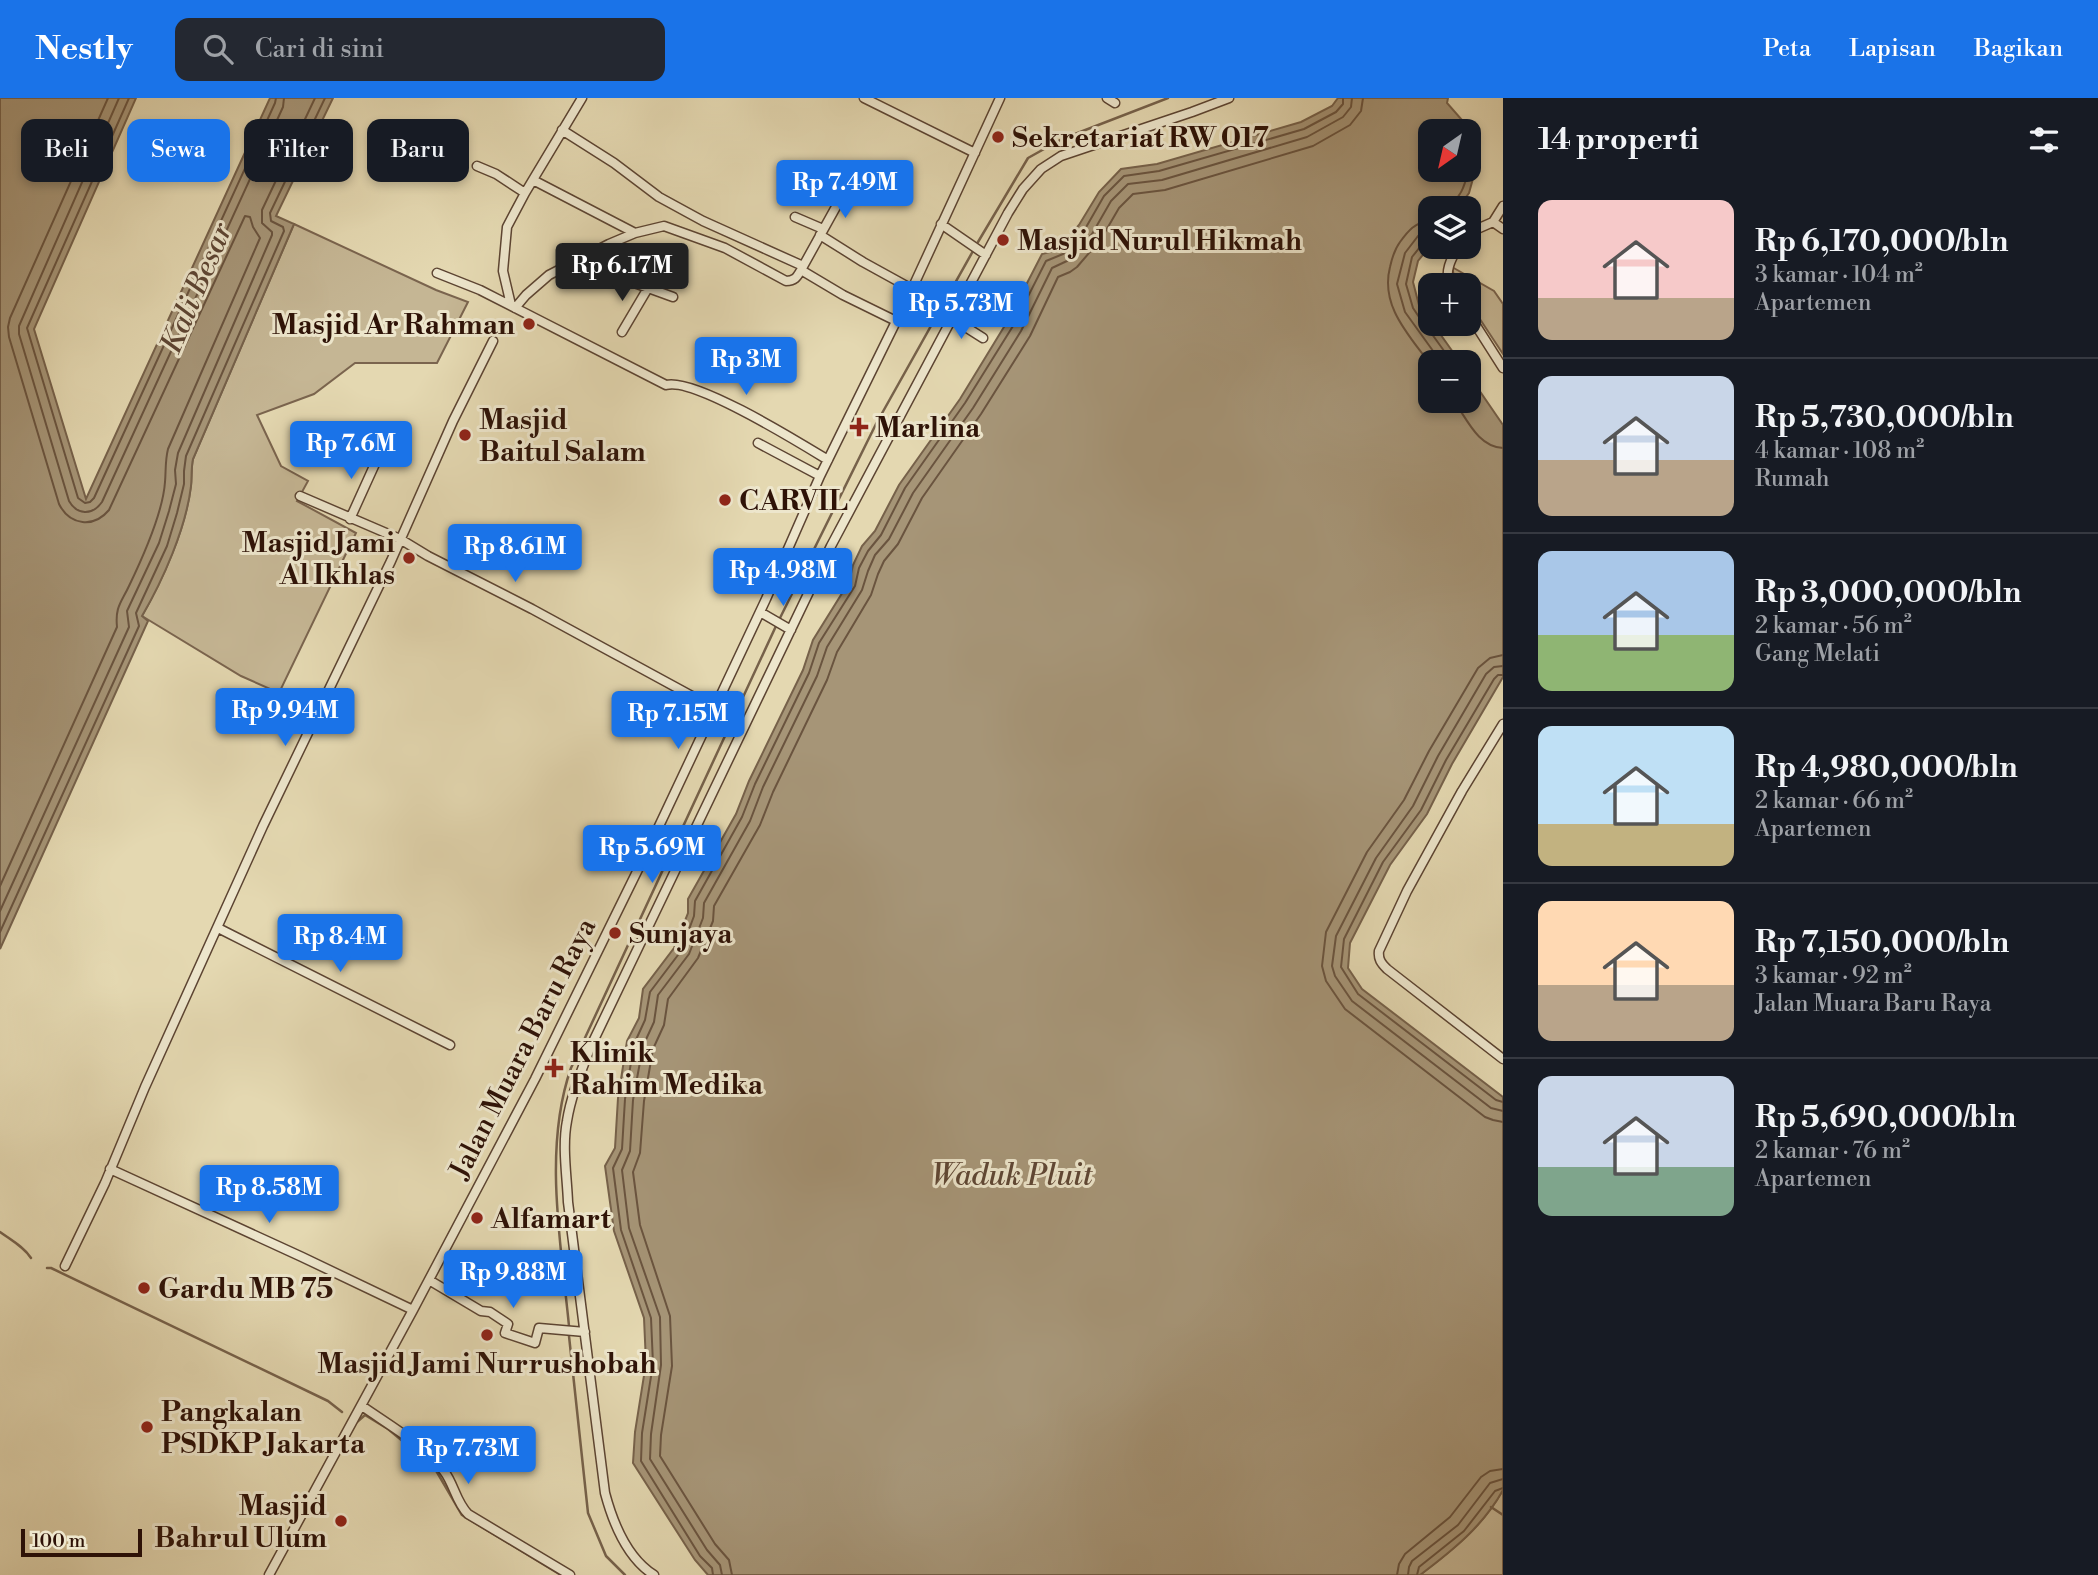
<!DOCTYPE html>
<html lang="id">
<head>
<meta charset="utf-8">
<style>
  body { margin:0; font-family:"Libre Bodoni",serif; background:#242831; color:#f1f3f6; height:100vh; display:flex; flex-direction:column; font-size:26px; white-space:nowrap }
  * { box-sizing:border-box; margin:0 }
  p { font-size:23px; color:#9ea1a6 }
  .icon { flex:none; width:38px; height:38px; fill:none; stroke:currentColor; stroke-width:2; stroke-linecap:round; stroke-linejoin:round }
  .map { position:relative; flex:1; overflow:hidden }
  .sheet { display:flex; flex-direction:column; background:#171b24; width:595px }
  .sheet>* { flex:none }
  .hud { position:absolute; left:21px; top:21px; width:665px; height:63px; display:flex; gap:14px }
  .needle { width:46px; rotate:214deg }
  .tools { position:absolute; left:1418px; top:21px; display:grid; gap:14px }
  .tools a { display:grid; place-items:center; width:63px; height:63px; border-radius:14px; background:#171b24; box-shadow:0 4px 10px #0003; font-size:35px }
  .scale { position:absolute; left:21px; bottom:18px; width:121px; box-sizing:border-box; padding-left:7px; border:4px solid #2e1207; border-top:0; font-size:19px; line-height:24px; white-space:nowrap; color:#2e1207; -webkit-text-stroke:5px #ede6cc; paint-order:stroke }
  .price { position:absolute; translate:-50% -60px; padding:0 16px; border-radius:7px; background:#1a73e8; color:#fff; font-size:23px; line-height:46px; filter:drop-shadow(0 2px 4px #0008) }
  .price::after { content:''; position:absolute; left:50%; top:42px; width:21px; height:16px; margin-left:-10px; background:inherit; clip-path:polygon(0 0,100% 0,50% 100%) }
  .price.selected { background:#222; color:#fff }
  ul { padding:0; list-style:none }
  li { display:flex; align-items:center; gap:21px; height:175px; padding:0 35px }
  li+li { border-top:2px solid #363941 }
  li span { display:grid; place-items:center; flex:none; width:196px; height:140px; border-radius:14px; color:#555 }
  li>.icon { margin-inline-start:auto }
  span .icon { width:84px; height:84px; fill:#fffc; stroke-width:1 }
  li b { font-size:30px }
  h2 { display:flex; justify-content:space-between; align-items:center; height:84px; padding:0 35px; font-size:30px }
  .pill { padding:0 24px; border-radius:14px; background:#171b24; box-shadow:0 4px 10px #0003; font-size:24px; line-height:63px }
  .pill.selected { background:#1a73e8; color:#fff }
  header { display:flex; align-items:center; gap:42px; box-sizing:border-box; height:98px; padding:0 35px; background:#1a73e8; color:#fff }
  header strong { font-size:33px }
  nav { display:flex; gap:38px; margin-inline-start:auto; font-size:24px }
  .search { width:490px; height:63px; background:#242831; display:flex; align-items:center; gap:18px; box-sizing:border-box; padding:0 24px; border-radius:14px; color:#9ea1a6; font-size:26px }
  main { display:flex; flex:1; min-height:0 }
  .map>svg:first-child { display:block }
  .green { fill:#c5b694; stroke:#7a644e; stroke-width:2 }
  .water { fill:#a69577; stroke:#76614a; stroke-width:2; fill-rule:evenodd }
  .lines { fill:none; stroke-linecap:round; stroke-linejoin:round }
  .shore { stroke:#6a543f; stroke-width:2 }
  .stream { stroke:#76614a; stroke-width:2.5 }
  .minor-casing { stroke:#5c4432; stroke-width:11 }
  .minor { stroke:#ede6cc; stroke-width:8 }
  .poi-dot { fill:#8f2418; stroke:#ede6cc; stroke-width:2.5 }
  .labels { text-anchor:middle; stroke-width:6; stroke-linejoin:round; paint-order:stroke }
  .poi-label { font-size:28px; font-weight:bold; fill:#2e1207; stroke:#ede6cc; text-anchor:start }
  .street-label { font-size:28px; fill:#2e1207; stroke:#ede6cc }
  .water-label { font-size:30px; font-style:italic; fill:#5e4634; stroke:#ede6cc }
</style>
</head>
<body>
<header>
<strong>Nestly</strong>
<div class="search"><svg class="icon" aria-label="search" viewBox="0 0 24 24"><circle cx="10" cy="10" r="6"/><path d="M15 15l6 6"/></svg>Cari di sini</div>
<nav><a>Peta</a><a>Lapisan</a><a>Bagikan</a></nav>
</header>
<main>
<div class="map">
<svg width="1503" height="1477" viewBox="0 0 1503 1477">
  <rect width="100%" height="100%" fill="#e4d8b1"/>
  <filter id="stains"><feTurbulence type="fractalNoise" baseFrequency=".00286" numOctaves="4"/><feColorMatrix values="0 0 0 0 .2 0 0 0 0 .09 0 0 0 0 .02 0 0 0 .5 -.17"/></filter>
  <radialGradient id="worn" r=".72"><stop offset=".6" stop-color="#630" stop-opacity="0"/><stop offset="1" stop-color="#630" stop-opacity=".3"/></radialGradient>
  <!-- green -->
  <path class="green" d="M294,126L436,192L468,204L437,265H355L314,296L257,317L281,368L308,383L297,403L356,435L279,595L241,578L142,518C163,482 186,430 191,388C192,379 191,370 193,361Z
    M1452,169L1494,193L1503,206V256L1468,203V187H1458L1455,182Z
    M1503,1392V1477H1420C1454,1450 1481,1431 1503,1392Z"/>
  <!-- water -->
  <path class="water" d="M0,0H136L34,231L86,401L270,0H333L276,118L294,126L193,361C191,370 192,379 191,388C186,430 163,482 142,518L148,523L0,851Z
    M1338,0H1448L1447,5L1475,37L1477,66L1469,95L1458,110H1430V148L1418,163L1413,184L1419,207L1430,222V226H1433L1460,264H1430V303H1468V276L1503,327V579L1452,666L1427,716L1390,767L1350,845L1348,870L1362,891L1503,999V1392C1483,1428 1452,1453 1420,1477H708L695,1462L633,1365L635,1334L646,1265L644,1220L614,1133L605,1068L615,1050L618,1000L627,943L639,920L643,891L674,850L688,815V801L736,716L749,683L803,572L813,542L849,484L853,467L862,448L875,433L899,387L960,301L1007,224L1042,156L1057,152L1079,127L1099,94L1121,71L1157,66L1301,24L1332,8ZM1468,33V72H1430V33Z"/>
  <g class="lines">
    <!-- shore -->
    <path class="shore" d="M119,0L19,228V236L69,403C77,417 92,418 102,404L283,9L284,0
      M129,0L27,230L78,400L85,405L90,404L94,400L275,5L276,0
      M1453,110C1454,102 1460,98 1463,90C1470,73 1470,58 1468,40
      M1430,123C1415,124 1408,133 1400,144C1394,152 1392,160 1390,169C1380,208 1409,237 1430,266
      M1430,133L1418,138L1405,155L1397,186L1405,214L1441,264
      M1430,142L1424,144L1412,159L1406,186L1413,210L1421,222L1427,226L1429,232L1452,264
      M1454,303C1467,321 1478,349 1503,350
      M1503,557L1490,560L1478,570L1429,653L1404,702L1367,754L1326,834L1322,868L1326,883L1345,911L1485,1019L1493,1022L1503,1024
      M1503,568L1494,569L1486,576L1438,658L1413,708L1376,760L1336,838L1332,868L1335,878L1352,903L1491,1010L1503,1013
      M1503,577H1498L1494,581L1446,662L1421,712L1383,764L1344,841L1341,869L1358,896L1496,1002L1503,1004
      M0,788L117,529C115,509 121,505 129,488C142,461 163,414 165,384C166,373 165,363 168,351L260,140L253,129L250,119L245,118L109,412C94,430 70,428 59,406L9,239L8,229L10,220L108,0
      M0,813L129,529L127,513L159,445L169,413L176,386L175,372L178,355L272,137V134L262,125V112L315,0
      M0,834L139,528L136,515L167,448L177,415L184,386V373L186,358L284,133L283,129L271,123L270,115L325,0
      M713,1477L712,1470L700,1458L641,1363L642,1335L653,1266L651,1220L621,1132L613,1070L622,1051L625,1001L634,946L645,922L650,894L681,853L694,818L695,803L742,719L755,686L809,575L819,545L855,488L859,470L868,453L881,437L905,390L965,305L1013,228L1046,163L1063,156L1085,131L1104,98L1124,78L1159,73L1304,31L1336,14L1343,6V0
      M722,1477L720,1467L707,1452L650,1361L651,1336L661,1267L660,1219L629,1130L622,1072L630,1053L633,1002L643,948L654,924L658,897L689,856L703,820L704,805L750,723L763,689L817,578L827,549L862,492L868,473L875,457L889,441L913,395L973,310L1021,233L1052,170L1069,162L1092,136L1111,103L1128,86L1162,82L1307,39L1343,19L1351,9L1352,0
      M732,1477L729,1462L715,1446L660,1358L661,1337L672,1268L670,1218L640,1127L633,1074L640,1055L644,1003L653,951L664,927L668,901L698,860L713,823L714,808L760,727L773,694L827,582L837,554L871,497L878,476L884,463L898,446L922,400L981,316L1030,238L1058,179L1070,174L1077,169L1101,141L1119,110L1133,96L1165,92L1313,48L1350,27L1361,13L1363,0
      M1397,1477L1399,1466L1405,1456L1450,1419L1481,1379L1490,1373L1503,1371
      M1408,1477L1409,1469L1412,1463L1458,1427L1490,1385L1503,1381
      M1417,1477L1419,1469L1464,1433L1495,1393L1503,1390"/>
    <!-- stream -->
    <path class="stream" d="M978,144L1028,60L1062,41L1168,0
      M780,520L876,326L973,153
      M0,1134C11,1142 24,1149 31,1160
      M47,1170H51L328,1303L342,1314
      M569,1228C561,1146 543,1050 571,970L776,528
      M569,1238L588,1415L606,1458L625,1477
      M357,1324L365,1317L388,1331L434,1369L462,1417L561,1477
      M1491,1409L1503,1417"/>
    <defs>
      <path id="minor" d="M864,0L975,55
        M1107,0L1115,5
        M562,32L614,65L659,99L703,123L803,168
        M477,68L496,76L525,95
        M533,82L635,135
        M795,119L823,131
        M1493,124L1503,131
        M941,126L986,157
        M1468,135L1493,124L1503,108
        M820,137L863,164L912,191
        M594,153L618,179L673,199
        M801,172L843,197L896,223
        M437,175L480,192L666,287C694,279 800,345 828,362
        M1450,187C1444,174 1451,161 1458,149
        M511,207L503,173L507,129L525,95L582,0
        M515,210L526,197L549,177L609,146L635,135L664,128L725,150L786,183C795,183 797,179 801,172L837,107L838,97
        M1468,215L1503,270
        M953,221L983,240
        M622,234L648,190
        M758,345L820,378
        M300,398L400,441L428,458L532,511L714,610
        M350,421L379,357
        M760,514L791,532
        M1503,626L1462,693L1407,793L1379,853C1378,861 1381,865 1387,871L1503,961
        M218,830L450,947
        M110,1071L302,1159L413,1212
        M65,1168L105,1085L145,989L263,728L391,463L453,323L493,243
        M429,1182L481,1213L490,1214L508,1226L505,1235L535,1245L539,1230L585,1234
        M362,1308C389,1327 423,1346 444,1373C454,1386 456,1404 468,1416L570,1477
        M269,1477L413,1212L535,981L652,743L766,501L820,378L912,191L1000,0
        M654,1477C627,1460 613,1425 605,1395L568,1104C567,1078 562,1049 567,1023C571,998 581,974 590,950L831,448L1008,115L1023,91L1041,71L1061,58L1192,14L1229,0"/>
    </defs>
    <!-- minor casing -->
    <use href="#minor" class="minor-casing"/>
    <!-- minor -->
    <use href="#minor" class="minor"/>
  </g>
  <!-- markers -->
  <g class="poi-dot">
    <circle cx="998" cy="39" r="7"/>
    <circle cx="1003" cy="142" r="7"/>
    <circle cx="529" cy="226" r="7"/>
    <path d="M855.5 318.5h7v7h7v7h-7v7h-7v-7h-7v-7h7z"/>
    <circle cx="465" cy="337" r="7"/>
    <circle cx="725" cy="402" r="7"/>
    <circle cx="409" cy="460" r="7"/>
    <circle cx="615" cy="835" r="7"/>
    <path d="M550.5 959.5h7v7h7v7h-7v7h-7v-7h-7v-7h7z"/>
    <circle cx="477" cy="1120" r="7"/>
    <circle cx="144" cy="1190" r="7"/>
    <circle cx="487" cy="1237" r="7"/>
    <circle cx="147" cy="1329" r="7"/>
    <circle cx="341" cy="1423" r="7"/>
  </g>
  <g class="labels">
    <!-- poi labels -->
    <g class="poi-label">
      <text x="1012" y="49">Sekretariat RW 017</text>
      <text x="1017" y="152">Masjid Nurul Hikmah</text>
      <text x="515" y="236" text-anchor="end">Masjid Ar Rahman</text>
      <text x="479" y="331">Masjid<tspan x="479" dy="32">Baitul Salam</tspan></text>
      <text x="875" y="339">Marlina</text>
      <text x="739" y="412">CARVIL</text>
      <text x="395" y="454" text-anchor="end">Masjid Jami<tspan x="395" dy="32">Al Ikhlas</tspan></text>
      <text x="629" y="845">Sunjaya</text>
      <text x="570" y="964">Klinik<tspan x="570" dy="32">Rahim Medika</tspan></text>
      <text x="491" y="1130">Alfamart</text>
      <text x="158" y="1200">Gardu MB 75</text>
      <text x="487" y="1275" text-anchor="middle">Masjid Jami Nurrushobah</text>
      <text x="161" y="1323">Pangkalan<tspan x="161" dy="32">PSDKP Jakarta</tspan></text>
      <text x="327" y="1417" text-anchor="end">Masjid<tspan x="327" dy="32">Bahrul Ulum</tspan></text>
    </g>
    <!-- street labels -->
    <g class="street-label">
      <text transform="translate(522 950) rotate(-63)" y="10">Jalan Muara Baru Raya</text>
    </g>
    <!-- water labels -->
    <g class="water-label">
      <text transform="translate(196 190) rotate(-67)" y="10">Kali Besar</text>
      <text x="1012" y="1087">Waduk Pluit</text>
    </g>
  </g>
  <rect width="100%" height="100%" filter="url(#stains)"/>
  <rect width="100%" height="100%" fill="url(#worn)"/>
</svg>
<div class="tools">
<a><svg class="needle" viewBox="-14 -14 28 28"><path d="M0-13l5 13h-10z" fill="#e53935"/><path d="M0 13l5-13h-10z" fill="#9ea1a6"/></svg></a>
<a><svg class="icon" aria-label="layers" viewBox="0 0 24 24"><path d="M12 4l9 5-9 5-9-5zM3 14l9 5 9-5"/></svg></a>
<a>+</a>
<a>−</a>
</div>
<div class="scale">100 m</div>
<b class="price" style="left:845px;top:122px">Rp 7.49M</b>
<b class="price selected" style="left:622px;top:205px">Rp 6.17M</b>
<b class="price" style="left:961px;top:243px">Rp 5.73M</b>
<b class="price" style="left:746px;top:299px">Rp 3M</b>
<b class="price" style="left:351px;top:383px">Rp 7.6M</b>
<b class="price" style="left:515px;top:486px">Rp 8.61M</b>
<b class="price" style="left:783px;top:510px">Rp 4.98M</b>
<b class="price" style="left:285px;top:650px">Rp 9.94M</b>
<b class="price" style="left:678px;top:653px">Rp 7.15M</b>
<b class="price" style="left:652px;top:787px">Rp 5.69M</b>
<b class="price" style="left:340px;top:876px">Rp 8.4M</b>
<b class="price" style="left:269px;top:1127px">Rp 8.58M</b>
<b class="price" style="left:513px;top:1212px">Rp 9.88M</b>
<b class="price" style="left:468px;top:1388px">Rp 7.73M</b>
<div class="hud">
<a class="pill">Beli</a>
<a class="pill selected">Sewa</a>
<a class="pill">Filter</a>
<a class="pill">Baru</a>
</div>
</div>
<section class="sheet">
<h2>14 properti<svg class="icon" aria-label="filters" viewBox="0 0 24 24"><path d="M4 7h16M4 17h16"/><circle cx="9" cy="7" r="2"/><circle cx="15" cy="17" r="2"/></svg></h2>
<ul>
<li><span style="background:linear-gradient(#f6c9c9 70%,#b9a48a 0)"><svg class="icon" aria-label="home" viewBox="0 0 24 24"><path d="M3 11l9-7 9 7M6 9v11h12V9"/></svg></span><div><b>Rp 6,170,000/bln</b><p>3 kamar · 104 m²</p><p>Apartemen</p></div></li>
<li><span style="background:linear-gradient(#c9d6e8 60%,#b9a48a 0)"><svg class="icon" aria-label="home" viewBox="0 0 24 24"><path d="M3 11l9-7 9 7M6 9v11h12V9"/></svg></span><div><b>Rp 5,730,000/bln</b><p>4 kamar · 108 m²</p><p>Rumah</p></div></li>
<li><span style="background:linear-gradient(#a9c7e8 60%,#8fb573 0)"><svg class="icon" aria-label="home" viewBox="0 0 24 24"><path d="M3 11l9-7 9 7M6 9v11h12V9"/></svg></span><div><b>Rp 3,000,000/bln</b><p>2 kamar · 56 m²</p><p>Gang Melati</p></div></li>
<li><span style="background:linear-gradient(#bfe0f5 70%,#c2b280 0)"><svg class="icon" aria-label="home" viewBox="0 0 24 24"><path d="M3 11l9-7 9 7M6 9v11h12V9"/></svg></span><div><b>Rp 4,980,000/bln</b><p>2 kamar · 66 m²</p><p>Apartemen</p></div></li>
<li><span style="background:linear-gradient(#ffd9b3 60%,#b9a48a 0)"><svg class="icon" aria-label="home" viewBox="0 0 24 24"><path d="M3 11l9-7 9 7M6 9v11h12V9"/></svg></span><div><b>Rp 7,150,000/bln</b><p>3 kamar · 92 m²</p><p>Jalan Muara Baru Raya</p></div></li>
<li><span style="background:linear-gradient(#c9d6e8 65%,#7fa58c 0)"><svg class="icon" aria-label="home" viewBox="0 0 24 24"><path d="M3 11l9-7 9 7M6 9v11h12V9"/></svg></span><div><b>Rp 5,690,000/bln</b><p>2 kamar · 76 m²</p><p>Apartemen</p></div></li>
</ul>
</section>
</main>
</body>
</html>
